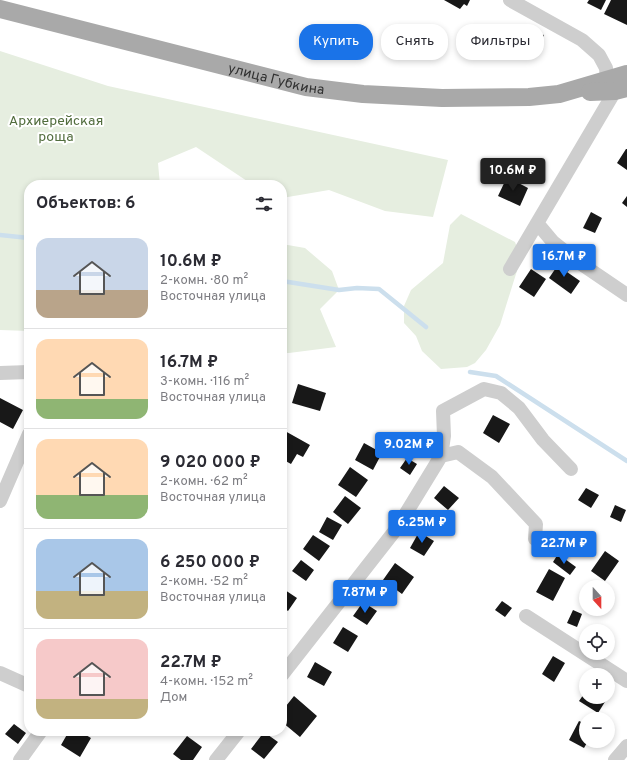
<!DOCTYPE html>
<html lang="ru">
<head>
<meta charset="utf-8">
<style>
  body { margin:0; font-family:Overpass,sans-serif; background:#f7f7f7; color:#2b2b33; height:100vh; display:flex; flex-direction:column; font-size:15px; white-space:nowrap }
  * { box-sizing:border-box; margin:0 }
  p { font-size:13px; color:#7c7c81 }
  .icon { flex:none; width:22px; height:22px; fill:none; stroke:currentColor; stroke-width:2; stroke-linecap:round; stroke-linejoin:round }
  .map { position:relative; flex:1; overflow:hidden }
  .panel { position:absolute; left:24px; top:180px; width:263px; height:556px; display:flex; flex-direction:column; background:#fff; border-radius:16px; box-shadow:0 2px 6px #0003 }
  .panel>* { flex:none }
  .banner { position:absolute; left:299px; top:24px; width:268px; height:36px; display:flex; gap:8px }
  .needle { width:26px; rotate:159deg }
  .tools { position:absolute; left:579px; top:580px; display:grid; gap:8px }
  .tools a { display:grid; place-items:center; width:36px; height:36px; border-radius:50%; background:#fff; box-shadow:0 2px 6px #0003; font-size:20px }
  .price { position:absolute; translate:-50% -34px; padding:0 9px; border-radius:4px; background:#1a73e8; color:#fff; font-size:13px; line-height:26px; filter:drop-shadow(0 1px 2px #0008) }
  .price::after { content:''; position:absolute; left:50%; top:24px; width:12px; height:9px; margin-left:-6px; background:inherit; clip-path:polygon(0 0,100% 0,50% 100%) }
  .price.on { background:#222; color:#fff }
  ul { padding:0; list-style:none }
  li { display:flex; align-items:center; gap:12px; height:100px; padding:0 12px }
  li+li { border-top:1px solid #e1e1e2 }
  li span { display:grid; place-items:center; flex:none; width:112px; height:80px; border-radius:12px; color:#555 }
  li>.icon { margin-inline-start:auto }
  span .icon { width:48px; height:48px; fill:#fffc; stroke-width:1 }
  li b { font-size:17px }
  h2 { display:flex; justify-content:space-between; align-items:center; height:48px; padding:0 12px; font-size:17px }
  .pill { padding:0 14px; border-radius:16px; background:#fff; box-shadow:0 2px 6px #0003; font-size:14px; line-height:36px }
  .pill.on { background:#1a73e8; color:#fff }
  .map>svg:first-child { display:block }
  .green { fill:#e6eee0 }
  .lines { fill:none; stroke-linecap:round; stroke-linejoin:round }
  .stream { stroke:#ccdfed; stroke-width:4.5 }
  .building { fill:#181818 }
  .minor { stroke:#cecece; stroke-width:14 }
  .major { stroke:#a9a9a9; stroke-width:18 }
  .labels { text-anchor:middle; stroke-width:4; stroke-linejoin:round; paint-order:stroke }
  .street-label { font-size:14px; fill:#313131; stroke:#fff }
  .park-label { font-size:14px; fill:#526d3e; stroke:#fff }
</style>
</head>
<body>
<div class="map">
<svg width="627" height="760" viewBox="0 0 627 760">
  <rect width="100%" height="100%" fill="#fff"/>
  <!-- green -->
  <path class="green" d="M0,51L108,86L448,160L433,217L385,211L329,190L282,198V185H253L196,147L158,163L160,185H29V331L0,330Z
    M461,214L515,242L521,258L500,325L486,350L475,363L467,367L441,369L422,351L416,336L404,323V306L411,290L443,263L450,225Z
    M282,244L305,248L332,271L339,290L320,309L336,347L289,353H282Z"/>
  <g class="lines">
    <!-- stream -->
    <path class="stream" d="M0,235L29,238
      M282,281L339,290L357,288L379,289L426,327
      M470,372L496,376L627,461"/>
  </g>
  <!-- building -->
  <path class="building" d="M444,0H470L467,6L464,4L460,9Z
    M589,0H606L601,10L587,3Z
    M611,0H627V25L604,14Z
    M535,32L544,35L539,47L530,43Z
    M626,149H627V170L617,163Z
    M507,177L528,188L520,206L498,196Z
    M627,196V207L622,203Z
    M591,212L602,218L595,233L583,228Z
    M560,262L570,269L567,272L580,281L571,294L549,278Z
    M531,269L546,279L534,297L519,287Z
    M298,384L326,393L320,411L292,403Z
    M0,398L23,410L13,429L0,422Z
    M493,415L510,424L499,443L483,433Z
    M285,431L310,445L303,457L297,454L291,464L282,459V436Z
    M364,443L382,453L373,470L355,460Z
    M407,458L417,464L410,475L400,468Z
    M350,467L368,480L356,497L338,485Z
    M444,486L459,498L448,510L434,498Z
    M586,488L599,495L591,508L578,500Z
    M345,496L361,508L348,524L333,512Z
    M615,505L626,510L621,522L610,517Z
    M327,517L342,525L333,540L319,532Z
    M419,532L434,541L424,556L410,548Z
    M313,535L330,546L319,561L303,549Z
    M605,551L619,561L605,581L591,571Z
    M558,554L576,567L570,575L553,562Z
    M301,560L314,570L306,581L292,571Z
    M395,563L414,577L402,594L383,580Z
    M549,569L565,578L553,601L536,592Z
    M282,588L297,598L288,611L282,607Z
    M502,601L512,608L505,617L495,610Z
    M363,602L377,611L367,625L353,616Z
    M573,610L582,614L577,627L567,623Z
    M343,627L358,636L348,652L333,643Z
    M553,656L565,663L554,682L542,674Z
    M315,662L332,672L324,686L307,677Z
    M586,691V697H608L598,713L579,701Z
    M294,696L317,716L300,737L282,722V711Z
    M579,721L586,724V741H588L584,748L569,740Z
    M14,724L26,733L18,744L5,734Z
    M69,731H79L91,738L80,757L61,745Z
    M264,732L278,742L264,759L251,749Z
    M187,736L202,747L193,760H181L173,754Z"/>
  <g class="lines">
    <!-- minor -->
    <path class="minor" d="M510,0L582,40L599,55L606,68L607,80
      M537,223L553,242L577,261L627,295
      M510,269L615,91
      M0,373L29,372
      M441,456L458,452L492,477L536,524L535,539
      M0,501L29,434
      M526,616L627,681
      M0,673L29,686
      M282,675L397,528L441,456L444,436L443,411L484,389L501,393L519,408L543,440L571,469
      M20,760L41,731
      M216,760L239,731
      M615,760L627,746"/>
    <!-- major -->
    <g class="major">
      <path id="s1" d="M0,9L306,87L363,94L442,98L529,97L559,94L627,74"/>
      <path d="M590,92L615,91L627,88"/>
    </g>
  </g>
  <g class="labels">
    <!-- street labels -->
    <g class="street-label">
      <text dy="5" stroke="none"><textPath href="#s1" startOffset="285">улица Губкина</textPath></text>
    </g>
    <!-- park labels -->
    <g class="park-label">
      <text x="56" y="125">Архиерейская<tspan x="56" dy="16">роща</tspan></text>
    </g>
  </g>
</svg>
<div class="tools">
<a><svg class="needle" viewBox="-14 -14 28 28"><path d="M0-13l5 13h-10z" fill="#e53935"/><path d="M0 13l5-13h-10z" fill="#7c7c81"/></svg></a>
<a><svg class="icon" aria-label="locate" viewBox="0 0 24 24"><circle cx="12" cy="12" r="6"/><path d="M12 2v4M12 18v4M2 12h4M18 12h4"/></svg></a>
<a>+</a>
<a>−</a>
</div>
<b class="price on" style="left:513px;top:192px">10.6M ₽</b>
<b class="price" style="left:564px;top:278px">16.7M ₽</b>
<b class="price" style="left:409px;top:466px">9.02M ₽</b>
<b class="price" style="left:422px;top:544px">6.25M ₽</b>
<b class="price" style="left:564px;top:565px">22.7M ₽</b>
<b class="price" style="left:365px;top:614px">7.87M ₽</b>
<div class="banner">
<a class="pill on">Купить</a>
<a class="pill">Снять</a>
<a class="pill">Фильтры</a>
</div>
<section class="panel">
<h2>Объектов: 6<svg class="icon" aria-label="filters" viewBox="0 0 24 24"><path d="M4 7h16M4 17h16"/><circle cx="9" cy="7" r="2"/><circle cx="15" cy="17" r="2"/></svg></h2>
<ul>
<li><span style="background:linear-gradient(#c9d6e8 65%,#b9a48a 0)"><svg class="icon" aria-label="home" viewBox="0 0 24 24"><path d="M3 11l9-7 9 7M6 9v11h12V9"/></svg></span><div><b>10.6M ₽</b><p>2-комн. · 80 m²</p><p>Восточная улица</p></div></li>
<li><span style="background:linear-gradient(#ffd9b3 75%,#8fb573 0)"><svg class="icon" aria-label="home" viewBox="0 0 24 24"><path d="M3 11l9-7 9 7M6 9v11h12V9"/></svg></span><div><b>16.7M ₽</b><p>3-комн. · 116 m²</p><p>Восточная улица</p></div></li>
<li><span style="background:linear-gradient(#ffd9b3 70%,#8fb573 0)"><svg class="icon" aria-label="home" viewBox="0 0 24 24"><path d="M3 11l9-7 9 7M6 9v11h12V9"/></svg></span><div><b>9 020 000 ₽</b><p>2-комн. · 62 m²</p><p>Восточная улица</p></div></li>
<li><span style="background:linear-gradient(#a9c7e8 65%,#c2b280 0)"><svg class="icon" aria-label="home" viewBox="0 0 24 24"><path d="M3 11l9-7 9 7M6 9v11h12V9"/></svg></span><div><b>6 250 000 ₽</b><p>2-комн. · 52 m²</p><p>Восточная улица</p></div></li>
<li><span style="background:linear-gradient(#f6c9c9 75%,#c2b280 0)"><svg class="icon" aria-label="home" viewBox="0 0 24 24"><path d="M3 11l9-7 9 7M6 9v11h12V9"/></svg></span><div><b>22.7M ₽</b><p>4-комн. · 152 m²</p><p>Дом</p></div></li>
</ul>
</section>
</div>
</body>
</html>
